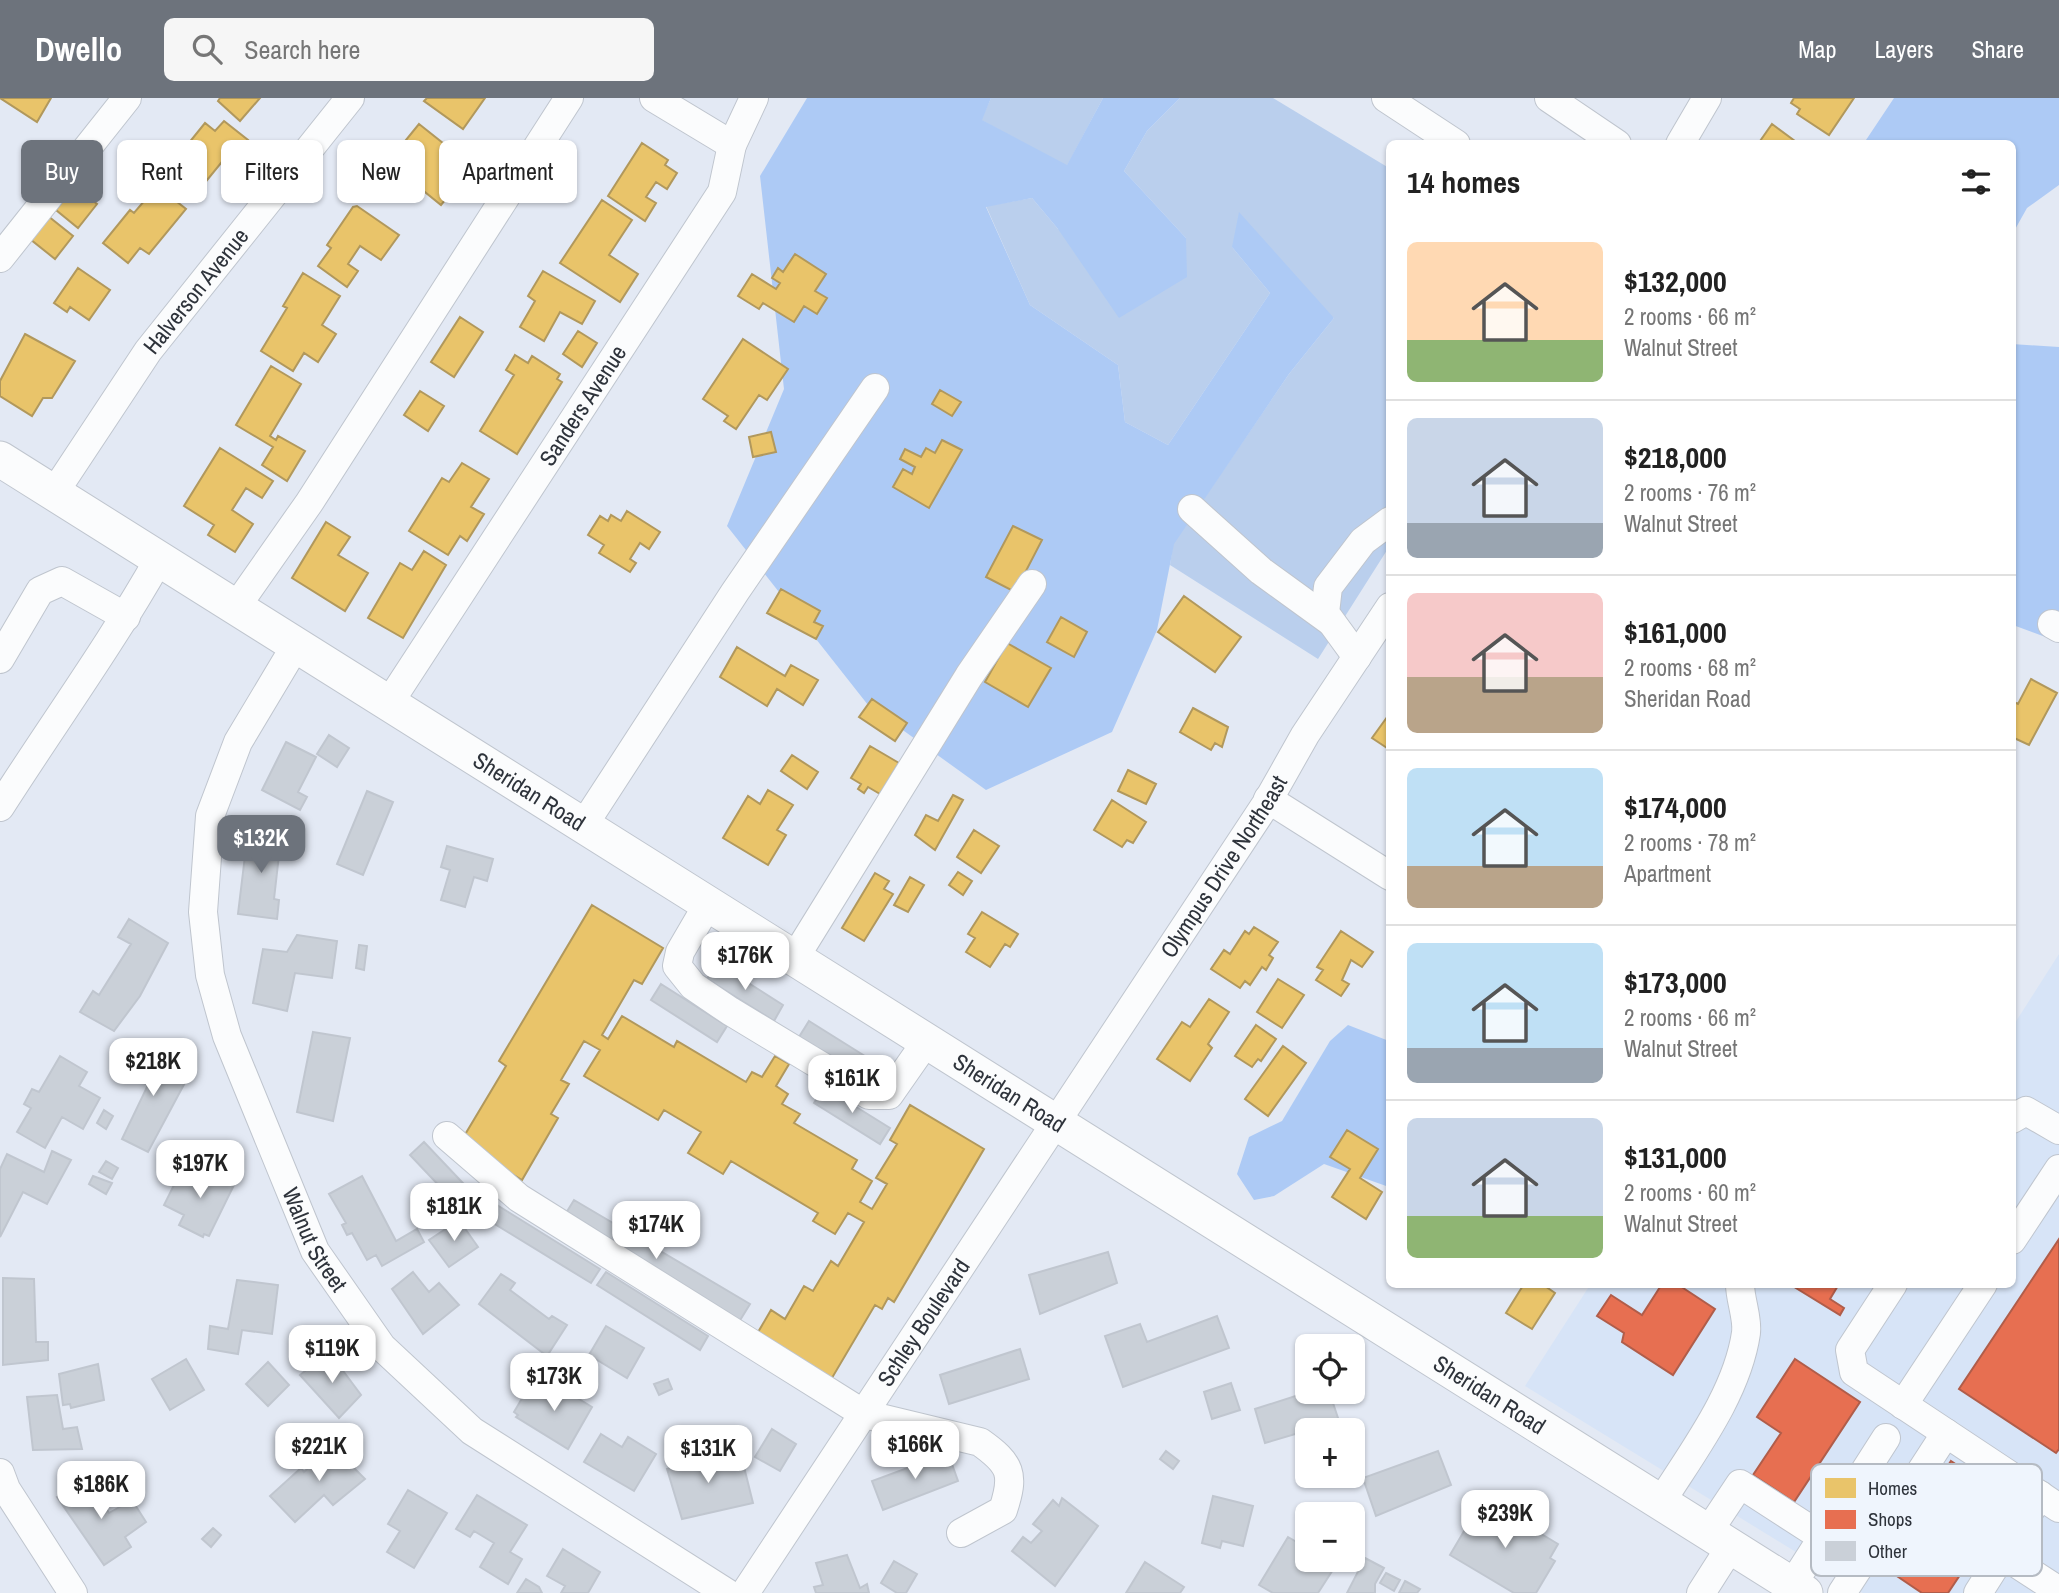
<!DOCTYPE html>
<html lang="en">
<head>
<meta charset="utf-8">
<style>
  body { margin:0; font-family:"Archivo Narrow",sans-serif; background:#f6f6f6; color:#222; height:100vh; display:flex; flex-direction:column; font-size:26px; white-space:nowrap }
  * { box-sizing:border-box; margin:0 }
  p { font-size:23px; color:#767676 }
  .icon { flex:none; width:38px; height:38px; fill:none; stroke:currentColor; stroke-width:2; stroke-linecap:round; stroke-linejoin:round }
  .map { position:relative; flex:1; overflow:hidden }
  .drawer { position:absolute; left:1386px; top:42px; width:630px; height:1148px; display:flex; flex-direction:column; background:#fff; border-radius:10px; box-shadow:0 2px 5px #0004 }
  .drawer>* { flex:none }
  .banner { position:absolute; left:21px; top:42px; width:665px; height:63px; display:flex; gap:14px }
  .tools { position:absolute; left:1295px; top:1236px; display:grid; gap:14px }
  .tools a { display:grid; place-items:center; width:70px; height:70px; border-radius:10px; background:#fff; box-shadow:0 2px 5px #0004; font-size:35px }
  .price { position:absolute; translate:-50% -60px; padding:0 16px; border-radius:14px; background:#fff; color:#222; font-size:23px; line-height:46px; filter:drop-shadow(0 2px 4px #0008) }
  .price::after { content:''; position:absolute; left:50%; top:42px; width:21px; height:16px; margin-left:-10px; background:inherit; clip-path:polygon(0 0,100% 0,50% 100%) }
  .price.active { background:#6d737c; color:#fff }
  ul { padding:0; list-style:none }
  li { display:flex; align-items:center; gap:21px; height:175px; padding:0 21px }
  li+li { border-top:2px solid #e0e0e0 }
  li span { display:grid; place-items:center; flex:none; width:196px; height:140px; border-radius:10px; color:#555 }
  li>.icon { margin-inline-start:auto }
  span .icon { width:84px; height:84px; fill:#fffc; stroke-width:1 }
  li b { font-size:30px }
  h2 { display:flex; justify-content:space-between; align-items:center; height:84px; padding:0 21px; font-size:30px }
  .pill { padding:0 24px; border-radius:10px; background:#fff; box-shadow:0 2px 5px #0004; font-size:24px; line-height:63px }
  .pill.active { background:#6d737c; color:#fff }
  header { display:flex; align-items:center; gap:42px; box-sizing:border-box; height:98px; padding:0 35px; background:#6d737c; color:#fff }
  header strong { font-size:33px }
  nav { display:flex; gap:38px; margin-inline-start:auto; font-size:24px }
  .search { width:490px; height:63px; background:#f6f6f6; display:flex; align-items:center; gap:18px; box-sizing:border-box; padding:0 24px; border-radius:10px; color:#767676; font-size:26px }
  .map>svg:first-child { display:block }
  .built { fill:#d7e4f7 }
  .green { fill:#bacfed }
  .forest { fill:#adcaf5 }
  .homes { fill:#e9c46a; stroke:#b1985c; stroke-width:2 }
  .shops { fill:#e76f51; stroke:#b05d4a; stroke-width:2 }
  .building { fill:#cad0d8; stroke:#c0c6cf; stroke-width:2 }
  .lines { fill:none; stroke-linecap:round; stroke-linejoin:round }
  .minor-casing { stroke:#bfc5ce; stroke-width:30 }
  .major-casing { stroke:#bfc5ce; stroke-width:37 }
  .minor { stroke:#fbfcfd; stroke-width:28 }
  .major { stroke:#fbfcfd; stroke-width:35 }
  .labels { text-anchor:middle; stroke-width:7; stroke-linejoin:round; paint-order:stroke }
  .street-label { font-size:23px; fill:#2e333b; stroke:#eff5fd }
  .key { fill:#eff5fd; stroke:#b5bbc3; stroke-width:2 }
  .key-label { font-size:19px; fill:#2e333b }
</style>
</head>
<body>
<header>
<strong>Dwello</strong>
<div class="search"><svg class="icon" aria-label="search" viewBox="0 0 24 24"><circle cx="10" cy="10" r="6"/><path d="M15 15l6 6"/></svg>Search here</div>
<nav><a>Map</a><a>Layers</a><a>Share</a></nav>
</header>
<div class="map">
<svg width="2059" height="1495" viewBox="0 0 2059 1495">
  <rect width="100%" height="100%" fill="#e3e9f4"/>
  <!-- built -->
  <path class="built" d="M2059,856V1495H1863L1525,1288L1590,1187L2012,1186L2013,928Z"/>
  <!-- green -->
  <path class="green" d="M991,0H1103L1067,68L981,22Z
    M1180,0H1273L1389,70V449L1318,561L1170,467L1173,446L1289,276L1334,220L1232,149L1270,195L1168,347L1125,324L1118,267L1030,207L986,108L1032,100L1058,131L1186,140L1124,73L1147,33Z"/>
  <!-- forest -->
  <path class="forest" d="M807,0H991L982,22L1067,67L1103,0H1180L1147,33L1124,73L1186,140L1187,179L1119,220L1058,131L1032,100L986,109L1030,207L1118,267L1125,324L1168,347L1270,195L1232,149L1239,114L1334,220L1289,276L1174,446L1157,532L1112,634L986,692L868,607L727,428L784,291L760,78Z
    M1894,0H2059V87L2027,110L2013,135L2012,46L1864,45Z
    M2012,246L2059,249V544L2013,527Z
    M1348,927L1389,943V1089L1324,1066L1274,1098L1254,1102L1237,1076L1249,1039L1282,1023L1330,943Z"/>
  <!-- homes -->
  <path class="homes" d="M0,0H51L37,24Z
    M220,0H260L240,23L218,3Z
    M427,0H485L463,31L424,3Z
    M1794,0H1854L1829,37L1797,16L1800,11L1791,5Z
    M224,23L248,42L230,65L225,60L190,103L158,77L177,53L180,56L205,25L215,33Z
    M419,26L468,65L454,83L458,86L441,107L388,64Z
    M1772,26L1799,46H1758Z
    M642,45L668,62L665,67L677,75L667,91L656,84L646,99L656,105L645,123L608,98Z
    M74,88L97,106L78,130L56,112Z
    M157,88L186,111L149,156L140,150L128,165L103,145L130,112L134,115Z
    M602,102L632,122L609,157L638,176L620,204L560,165Z
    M357,108L399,137L381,162L360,148L348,166L358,173L347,189L318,168L331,150L327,147L353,109Z
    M48,118L73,138L55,161L30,141Z
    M795,156L826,176L815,193L827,200L817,216L804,208L794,224L763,205L759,211L738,198L752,176L776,191L780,185L772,180L778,170L783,174Z
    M78,170L110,192L89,222L70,209L67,214L54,205Z
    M543,173L595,203L582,226L560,214L544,243L520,229L535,203L528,198Z
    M303,175L340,198L322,227L336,236L318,264L304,255L293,273L261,253L287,210L283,208Z
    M460,219L483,234L454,279L431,264Z
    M578,233L597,245L582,269L563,256Z
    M25,236L75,263L52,300H43L32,318L0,298V283Z
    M743,241L788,271L767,302L759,297L736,331L724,323L728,318L703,301Z
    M515,257L528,265L532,258L560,276L557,281L562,284L517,356L480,333L514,277L506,272Z
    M271,268L301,286L270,338L276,342L278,338L305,353L287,383L262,367L273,349L236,327Z
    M940,292L961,304L952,318L932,306Z
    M420,293L444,308L428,333L404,317Z
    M771,334L776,354L753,359L749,339Z
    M942,342L962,352L929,410L893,389L903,371L912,376L915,369L900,361L905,351L921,359L926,350L935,355Z
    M220,350L273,383L262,400L246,390L232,412L253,426L235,454L208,437L214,427L184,408Z
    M462,365L489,381L471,409L484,416L467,443L460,438L448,457L409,433L442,380L449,384Z
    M627,413L660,434L649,451L640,445L630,461L636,465L630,474L599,455L604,447L588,437L600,418L608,423L611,417L621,423Z
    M326,424L350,439L338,457L368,475L345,513L292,480Z
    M1013,428L1042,442L1015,494L986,479Z
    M424,453L446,467L403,540L368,520L400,465L412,472Z
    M781,491L820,513L814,524L823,528L816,541L767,515Z
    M1184,498L1241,539L1215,574L1158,534Z
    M1061,519L1087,534L1074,559L1047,544Z
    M1007,545L1051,570L1028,609L985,584Z
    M737,549L785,578L791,567L818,582L803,607L777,591L767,608L720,579Z
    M2031,581L2057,595L2029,647L2012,639V603L2018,606Z
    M872,601L907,625L895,643L859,619Z
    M1193,610L1228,629L1222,649L1215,645L1211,652L1180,634Z
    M1390,615V652L1372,640Z
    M870,648L899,665L880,696L868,689L864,695L858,691L861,686L851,680Z
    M792,657L818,674L807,691L781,673Z
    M1128,672L1156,686L1146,706L1118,693Z
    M768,692L793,707L777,732L786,737L768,767L723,740L748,698L760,706Z
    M953,697L963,702L935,752L915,737L926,717L938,723Z
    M1112,702L1146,724L1133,745L1127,742L1122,749L1094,732Z
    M974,732L999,748L981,775L957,759Z
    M958,774L972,783L963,797L949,787Z
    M875,775L889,783L884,791L893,796L864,843L842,830Z
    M910,779L924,787L908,814L894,807Z
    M592,807L663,850L642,886L634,882L602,937L608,941L622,918L674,949L677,943L746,984L752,974L762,979L775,958L789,966L776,988L788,996L782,1006L800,1016L794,1025L857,1062L852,1071L872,1083L860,1104L872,1111L887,1086L876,1080L897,1046L890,1042L910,1007L984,1051L894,1204L888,1200L882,1211L875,1207L829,1285L754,1241L771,1212L785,1221L804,1188L813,1193L831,1163L838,1168L864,1124L848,1115L835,1136L813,1123L818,1115L731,1063L723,1076L688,1055L701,1034L664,1012L658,1022L584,978L600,952L584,943L561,982L569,986L551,1016L558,1020L522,1082L460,1045L506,968L499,963Z
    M982,814L1018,836L1010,849L1005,846L990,869L966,854L975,840L968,836Z
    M1254,829L1278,844L1269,857L1273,860L1266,872L1262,869L1250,887L1245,883L1240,890L1211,871L1224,852L1230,856L1245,833L1249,836Z
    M1341,833L1373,854L1362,869L1351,862L1342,882L1349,886L1341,898L1316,882L1323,872L1317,869Z
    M1278,881L1304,897L1282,930L1257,914Z
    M1209,901L1229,914L1208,946L1212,950L1190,983L1157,961L1182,924L1190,929Z
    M1256,927L1276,941L1261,963L1258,961L1252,969L1235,958Z
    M1283,948L1306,965L1268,1018L1245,1001Z
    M1347,1032L1378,1051L1360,1080L1382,1094L1366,1121L1332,1099L1350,1071L1330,1059Z
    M1524,1186H1542L1555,1195L1532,1231L1506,1215Z"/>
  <!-- shops -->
  <path class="shops" d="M2059,1141V1351L2056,1355L1959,1291Z
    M1662,1186H1677L1715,1211L1673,1277L1622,1244L1624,1235L1597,1218L1611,1197L1642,1217Z
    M1839,1186L1830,1201L1844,1210L1840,1217L1791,1187Z
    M1795,1261L1860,1304L1794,1404L1753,1377L1781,1335L1757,1319Z
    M1951,1363L2010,1402L1948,1495H1922L1882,1468Z"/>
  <!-- building -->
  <path class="building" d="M329,637L349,650L337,669L317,656Z
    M286,644L316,659L298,694L307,699L300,712L262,692Z
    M367,693L393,704L363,777L337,766Z
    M248,733L288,738L285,758L279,757L274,801L279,802L277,821L238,816Z
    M447,748L493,761L487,783L474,779L465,809L441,802L450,772L441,769Z
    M129,821L168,845L140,898L114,933L80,914L93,893L99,897L131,846L118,839Z
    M297,837L337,843L332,880L295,875L287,913L253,905L263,851L287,854Z
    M359,847L367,848L364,872L356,870Z
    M717,865L783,907L774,923L707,881Z
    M661,886L727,928L717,944L651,902Z
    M809,923L876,965L866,981L799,939Z
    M313,934L350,940L333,1023L297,1014Z
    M145,951L189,977L148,1054L122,1041L148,987L128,975Z
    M60,958L87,974L79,988L100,1000L83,1031L62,1019L45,1050L17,1034L31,1010L24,1006L32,991L39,994Z
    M824,989L890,1030L880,1046L814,1005Z
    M104,1012L113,1018L106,1031L97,1025Z
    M424,1044L478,1101L464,1114L410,1057Z
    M52,1053L71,1062L47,1106L23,1094L0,1139V1071L7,1056L44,1074Z
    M106,1063L118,1070L112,1081L99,1074Z
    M182,1071L197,1079L206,1071L215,1076L217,1072L234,1087L209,1138L204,1136L203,1139L179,1127L184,1117L164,1107Z
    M93,1078L112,1085L106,1096L89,1086Z
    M362,1078L396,1143L417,1131L424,1144L382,1168L376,1157L367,1162L352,1135L347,1137L342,1127L346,1125L329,1096Z
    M484,1099L600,1171L591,1185L475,1114Z
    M574,1102L750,1206L739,1224L563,1120Z
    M459,1122L478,1149L449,1169L429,1142Z
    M1108,1154L1117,1185L1040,1216L1029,1177Z
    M413,1174L429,1194L439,1185L459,1207L423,1236L392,1191Z
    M606,1174L708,1238L700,1252L597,1187Z
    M501,1176L515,1185L510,1192L549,1221L552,1218L567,1227L547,1258L479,1206Z
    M3,1180L34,1181L36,1244H48V1262L3,1267Z
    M237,1182L278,1187L272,1236L242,1232L238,1256L208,1251L210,1228L228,1231Z
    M1217,1218L1229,1250L1123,1289L1105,1238L1140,1226L1147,1244Z
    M606,1228L644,1250L627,1280L589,1257Z
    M1020,1251L1029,1281L949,1306L940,1277Z
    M329,1254L361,1297L339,1320L300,1277Z
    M186,1261L204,1292L170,1312L152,1281Z
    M268,1264L289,1287L268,1308L246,1286Z
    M98,1266L104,1302L71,1310L70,1306L63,1307L59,1276Z
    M668,1281L672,1291L659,1297L654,1286Z
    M548,1282L592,1309L568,1351L516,1319L518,1317L514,1314L527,1292L539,1296Z
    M1231,1285L1240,1312L1212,1321L1204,1294Z
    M1311,1293H1329L1339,1323L1265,1345L1255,1311Z
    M57,1297L63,1331L77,1329L82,1351L33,1352L27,1299Z
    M772,1331L796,1346L780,1373L755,1359Z
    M601,1336L622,1349L628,1339L656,1356L634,1393L584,1364Z
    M331,1342L357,1367L354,1370L365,1381L333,1407L324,1397L295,1424L270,1398L301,1370L304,1374L327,1353L323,1349Z
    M693,1351L696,1364L720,1358L723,1370L743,1365L753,1405L682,1421L667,1371L679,1367L676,1356Z
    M1166,1353L1179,1363L1173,1371L1160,1361Z
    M1438,1353L1451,1387L1376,1418L1363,1380Z
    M948,1355L958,1383L883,1412L872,1383Z
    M87,1380L109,1415L132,1402L146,1424L125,1439L131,1449L104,1467L57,1399Z
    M408,1392L447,1415L414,1470L387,1454L400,1433L388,1426Z
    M477,1397L527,1427L510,1454L522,1461L508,1486L480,1469L494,1445L474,1433L470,1439L456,1431Z
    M1213,1398L1253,1408L1243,1448L1222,1443L1220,1450L1202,1445Z
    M1062,1400L1098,1428L1055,1488L1012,1453L1023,1439L1031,1445L1042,1433L1033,1426L1053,1402L1059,1408Z
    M1483,1401L1558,1446L1550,1460L1555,1463L1536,1495H1514L1450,1457Z
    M213,1430L221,1437L211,1449L202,1441Z
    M1288,1439L1307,1450V1461H1326L1336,1467L1318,1495H1273L1259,1487Z
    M563,1451L600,1474L588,1495H561L565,1488L547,1478Z
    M847,1457L860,1490L867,1486L869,1495H816L814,1489L823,1487L816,1465Z
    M1365,1460L1384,1470L1375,1486V1495H1347Z
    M894,1463L917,1476L906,1495H897L881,1485Z
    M1145,1464L1184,1489L1180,1495H1126Z
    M1386,1475L1400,1482L1394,1493L1380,1485Z
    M526,1481L539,1489L542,1495H517Z
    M1405,1483L1420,1491L1417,1495H1399Z"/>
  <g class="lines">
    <defs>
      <g id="minor">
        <path d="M654,0L732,47"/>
        <path d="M1386,0L1456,46"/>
        <path d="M1549,0L1617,46"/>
        <path d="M1680,46L1707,0"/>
        <path d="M0,160L127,0"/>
        <path id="s1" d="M54,395L148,253L350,0"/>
        <path d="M1192,411L1261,473L1330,523"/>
        <path d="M236,509L309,405L569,0"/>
        <path d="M2052,526L2059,530"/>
        <path id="s2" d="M296,547L238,644L210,718L203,814L210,877L227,938L315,1153L382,1249L472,1333L727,1495"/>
        <path d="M1357,559L1325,515L1328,489L1363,443L1390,423"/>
        <path d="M0,561L40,493L62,483L126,519"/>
        <path id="s3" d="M389,605L722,94L732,47L754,0"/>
        <path d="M1268,701L1390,778"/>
        <path d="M0,709C53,626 111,546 159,461"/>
        <path d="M583,728L735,494L875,290"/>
        <path d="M708,806L680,854L677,868L693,888L730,913L869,997H889L926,944"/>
        <path d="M794,861L969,578L1032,486"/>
        <path d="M2012,1021L2026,1013L2059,1032"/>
        <path d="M447,1038L519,1100L864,1316L980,1344C1011,1366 1015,1376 1003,1412L961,1435"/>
        <path d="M2012,1142L2059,1071"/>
        <path d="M1893,1186L1850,1252L1854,1274L2059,1410"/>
        <path d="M1903,1307L1983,1186"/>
        <path d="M0,1375L6,1391L73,1495"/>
        <path d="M1661,1404C1693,1353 1737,1296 1746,1235C1748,1220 1740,1202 1740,1186"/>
        <path d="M1708,1434L1740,1386L1822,1439"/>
        <path d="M2002,1456L2059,1493"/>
        <path d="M1792,1487L1886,1340"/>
        <path id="s4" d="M745,1495L1266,706L1305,637L1390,509"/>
        <path d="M1701,1495L1731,1448"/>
        <path d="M1842,1495L1946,1335"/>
        <path d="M1978,1495L2040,1397"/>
      </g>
      <g id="major">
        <path id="s5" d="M0,361L1805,1495"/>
      </g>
    </defs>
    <!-- minor casing -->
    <use href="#minor" class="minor-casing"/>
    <!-- major casing -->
    <use href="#major" class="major-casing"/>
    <!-- minor -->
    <use href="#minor" class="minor"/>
    <!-- major -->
    <use href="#major" class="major"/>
  </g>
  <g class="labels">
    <!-- street labels -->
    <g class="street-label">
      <text dy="8" stroke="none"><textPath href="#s1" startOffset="247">Halverson Avenue</textPath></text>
      <text dy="8" stroke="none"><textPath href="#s3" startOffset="355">Sanders Avenue</textPath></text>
      <text dy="8" stroke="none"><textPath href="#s5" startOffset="625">Sheridan Road</textPath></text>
      <text dy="8" stroke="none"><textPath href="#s4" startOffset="870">Olympus Drive Northeast</textPath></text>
      <text dy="8" stroke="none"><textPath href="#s5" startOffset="1192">Sheridan Road</textPath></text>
      <text dy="8" stroke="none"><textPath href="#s2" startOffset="637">Walnut Street</textPath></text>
      <text dy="8" stroke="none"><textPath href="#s4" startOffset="324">Schley Boulevard</textPath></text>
      <text dy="8" stroke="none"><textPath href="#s5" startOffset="1759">Sheridan Road</textPath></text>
    </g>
  </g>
  <!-- legend -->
  <rect x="1811" y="1366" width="231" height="112" rx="10" class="key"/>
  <rect x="1825" y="1380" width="31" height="20" fill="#e9c46a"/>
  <rect x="1825" y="1412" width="31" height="19" fill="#e76f51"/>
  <rect x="1825" y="1443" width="31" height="20" fill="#cad0d8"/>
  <g class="key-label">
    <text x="1868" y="1397">Homes</text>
    <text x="1868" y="1428">Shops</text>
    <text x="1868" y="1460">Other</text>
  </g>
</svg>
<div class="tools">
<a><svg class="icon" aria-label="locate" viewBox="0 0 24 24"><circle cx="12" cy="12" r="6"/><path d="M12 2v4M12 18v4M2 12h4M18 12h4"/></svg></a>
<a>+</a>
<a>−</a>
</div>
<b class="price active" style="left:261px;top:777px">$132K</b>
<b class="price" style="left:745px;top:894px">$176K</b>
<b class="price" style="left:153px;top:1000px">$218K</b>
<b class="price" style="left:852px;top:1017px">$161K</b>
<b class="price" style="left:200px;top:1102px">$197K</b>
<b class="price" style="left:454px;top:1145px">$181K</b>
<b class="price" style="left:656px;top:1163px">$174K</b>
<b class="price" style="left:332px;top:1287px">$119K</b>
<b class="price" style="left:554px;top:1315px">$173K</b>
<b class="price" style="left:915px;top:1383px">$166K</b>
<b class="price" style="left:319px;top:1385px">$221K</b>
<b class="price" style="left:708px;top:1387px">$131K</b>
<b class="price" style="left:101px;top:1423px">$186K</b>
<b class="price" style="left:1505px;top:1452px">$239K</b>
<div class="banner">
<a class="pill active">Buy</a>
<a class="pill">Rent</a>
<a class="pill">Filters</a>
<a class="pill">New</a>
<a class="pill">Apartment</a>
</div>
<section class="drawer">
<h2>14 homes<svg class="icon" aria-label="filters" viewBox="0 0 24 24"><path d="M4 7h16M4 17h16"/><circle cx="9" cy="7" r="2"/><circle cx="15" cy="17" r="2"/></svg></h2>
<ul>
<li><span style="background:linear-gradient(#ffd9b3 70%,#8fb573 0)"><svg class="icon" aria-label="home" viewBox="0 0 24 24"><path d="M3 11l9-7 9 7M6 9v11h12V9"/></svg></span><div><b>$132,000</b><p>2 rooms · 66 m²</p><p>Walnut Street</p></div></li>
<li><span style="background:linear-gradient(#c9d6e8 75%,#9aa5b1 0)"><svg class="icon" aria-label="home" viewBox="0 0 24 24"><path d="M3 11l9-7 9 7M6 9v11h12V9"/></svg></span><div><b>$218,000</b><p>2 rooms · 76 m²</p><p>Walnut Street</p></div></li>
<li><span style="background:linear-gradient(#f6c9c9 60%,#b9a48a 0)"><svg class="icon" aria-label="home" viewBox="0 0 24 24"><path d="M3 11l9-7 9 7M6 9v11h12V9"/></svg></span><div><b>$161,000</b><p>2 rooms · 68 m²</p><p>Sheridan Road</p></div></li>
<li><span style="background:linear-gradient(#bfe0f5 70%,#b9a48a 0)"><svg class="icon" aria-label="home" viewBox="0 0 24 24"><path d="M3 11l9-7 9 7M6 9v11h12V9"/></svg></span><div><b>$174,000</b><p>2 rooms · 78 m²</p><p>Apartment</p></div></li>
<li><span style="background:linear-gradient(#bfe0f5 75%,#9aa5b1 0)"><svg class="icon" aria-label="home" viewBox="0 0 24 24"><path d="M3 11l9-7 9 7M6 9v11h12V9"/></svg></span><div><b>$173,000</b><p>2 rooms · 66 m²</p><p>Walnut Street</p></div></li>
<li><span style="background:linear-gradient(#c9d6e8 70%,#8fb573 0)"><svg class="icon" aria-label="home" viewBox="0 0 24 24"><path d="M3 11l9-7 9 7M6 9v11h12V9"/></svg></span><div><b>$131,000</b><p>2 rooms · 60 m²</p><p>Walnut Street</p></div></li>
</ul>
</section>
</div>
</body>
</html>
